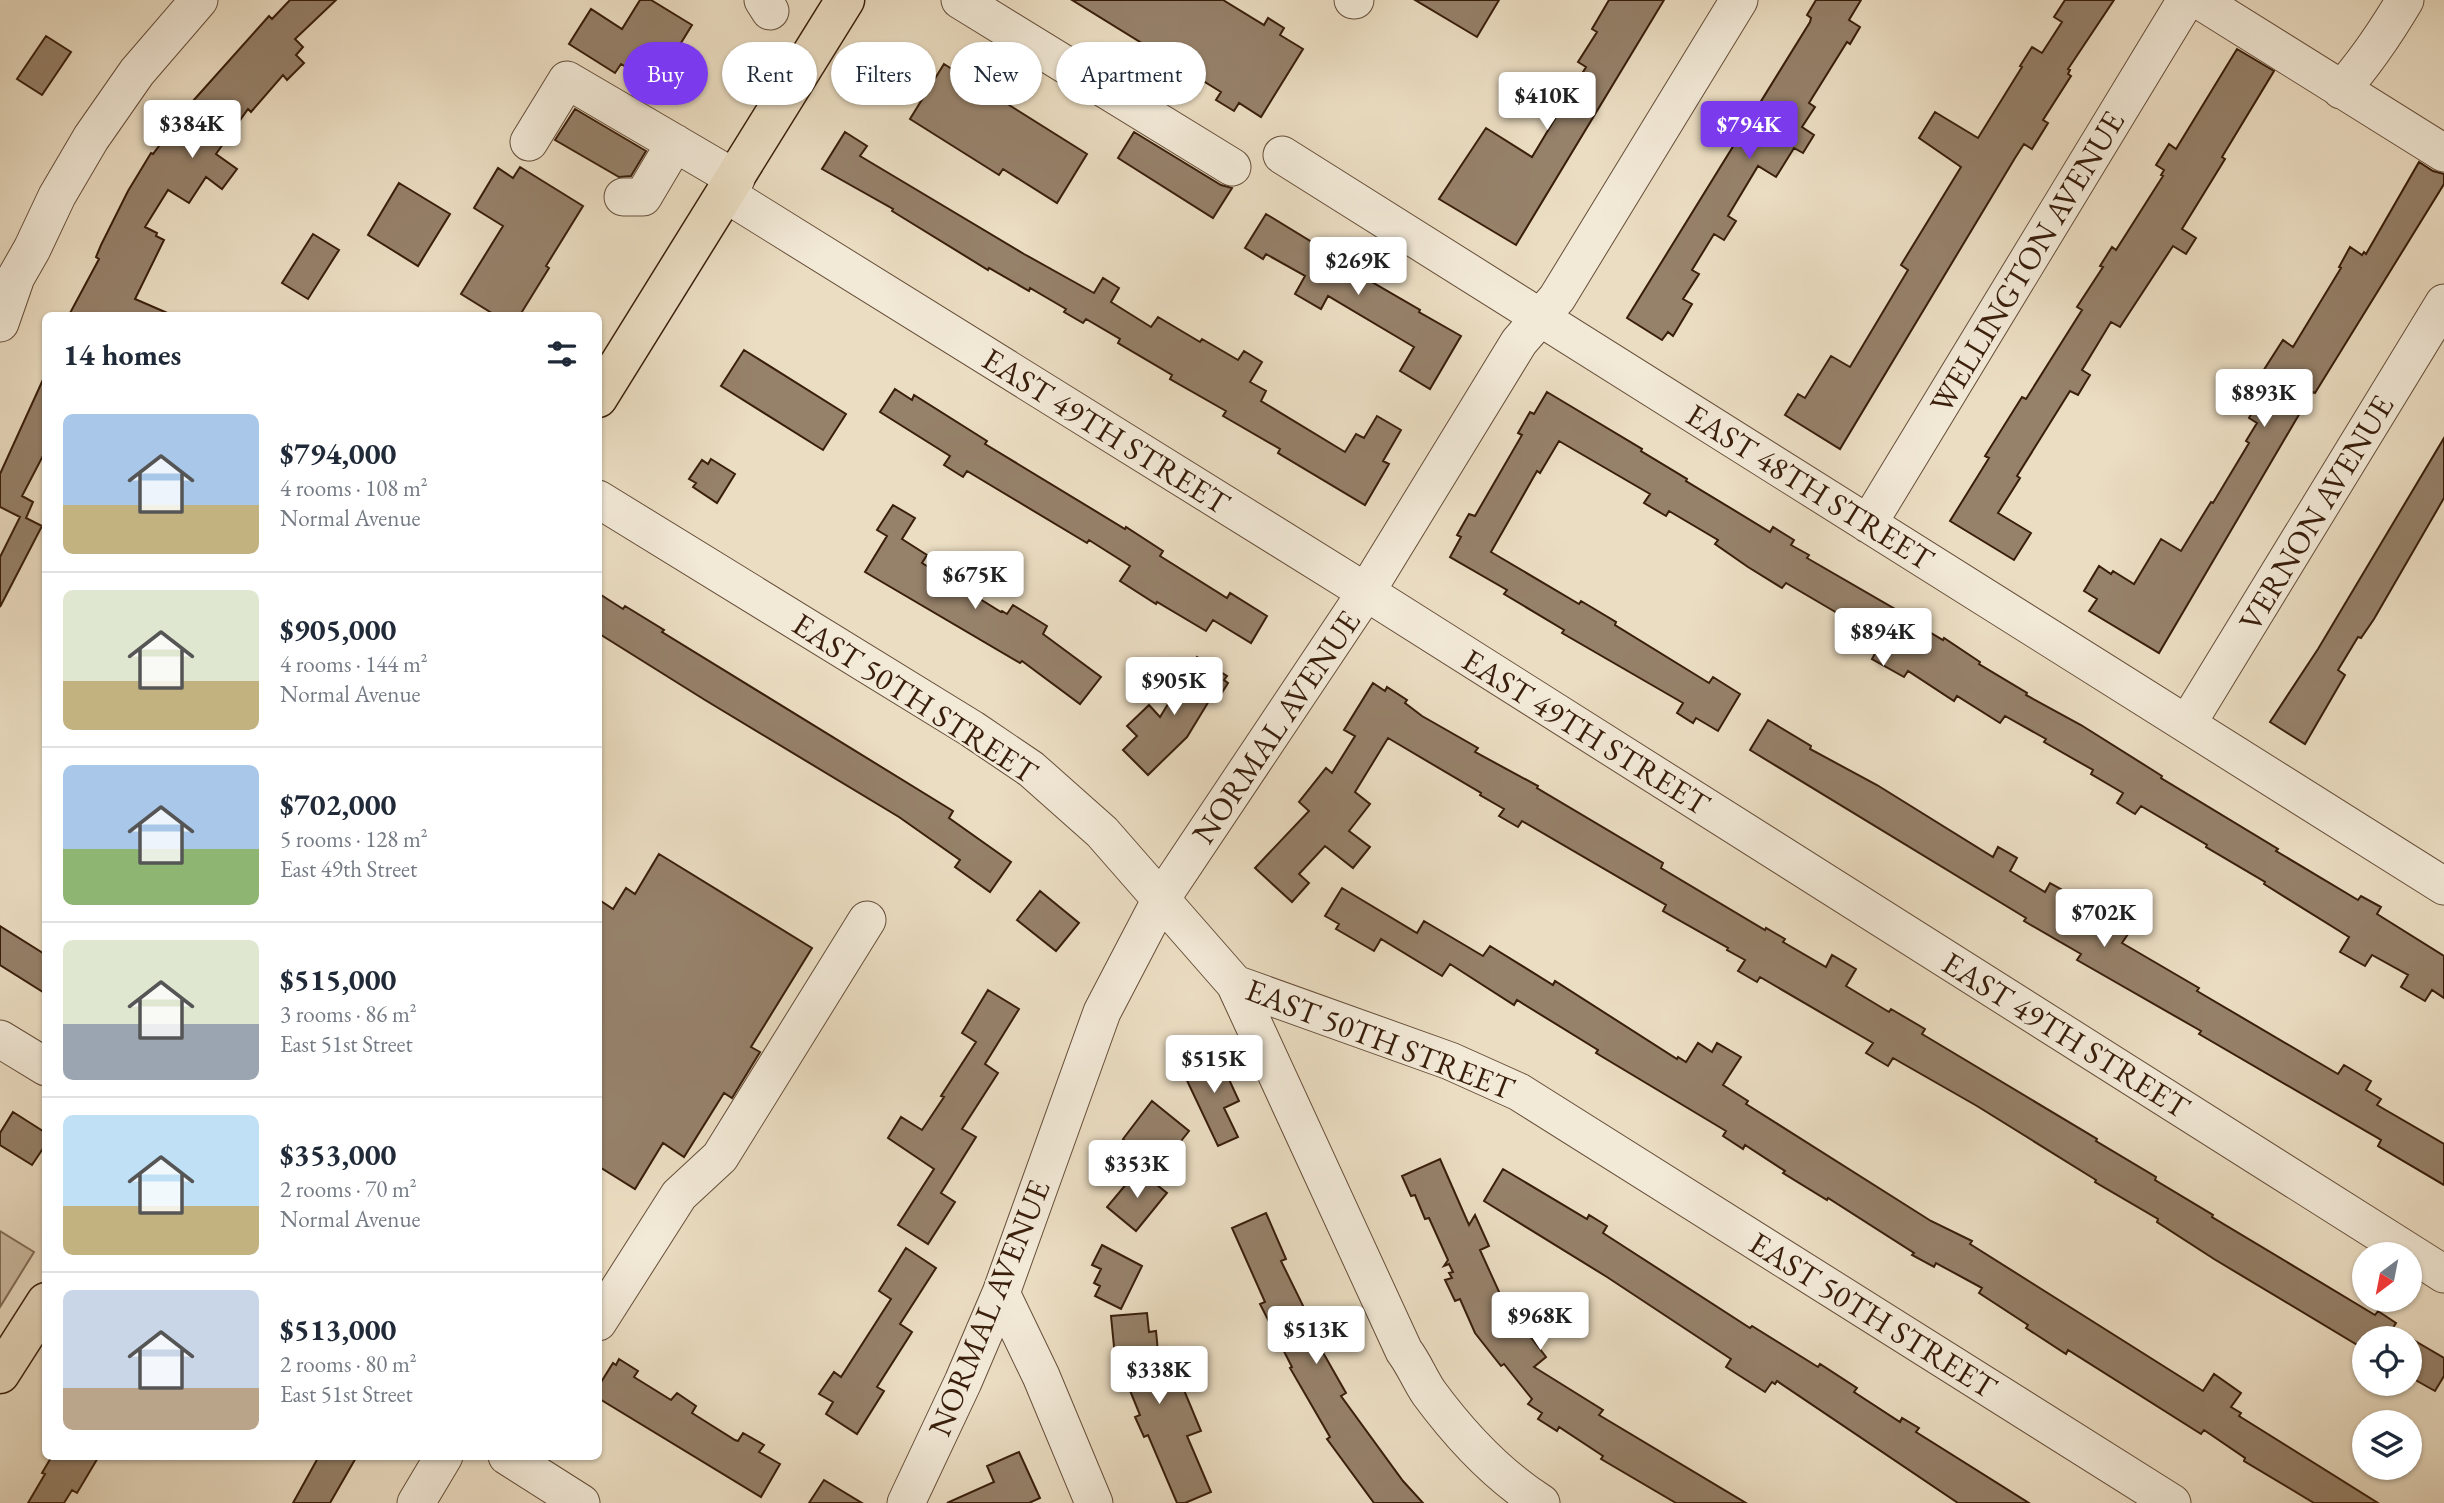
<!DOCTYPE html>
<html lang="en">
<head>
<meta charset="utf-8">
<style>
  body { margin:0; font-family:"EB Garamond",serif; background:#f6f6f7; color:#1f2937; height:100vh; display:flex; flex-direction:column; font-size:26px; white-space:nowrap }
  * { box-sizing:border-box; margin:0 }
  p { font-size:23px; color:#747a83 }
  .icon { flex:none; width:38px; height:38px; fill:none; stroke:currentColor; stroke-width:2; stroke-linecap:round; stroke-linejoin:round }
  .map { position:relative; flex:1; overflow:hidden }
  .sheet { position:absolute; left:42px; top:312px; width:560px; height:1148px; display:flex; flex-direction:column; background:#fff; border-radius:10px; box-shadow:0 2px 5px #0004 }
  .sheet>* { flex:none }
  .top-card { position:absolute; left:623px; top:42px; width:665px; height:63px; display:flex; gap:14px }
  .needle { width:46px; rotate:212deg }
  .controls { position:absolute; left:2352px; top:1242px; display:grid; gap:14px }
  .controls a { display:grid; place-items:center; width:70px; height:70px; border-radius:50%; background:#fff; box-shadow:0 2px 5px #0004; font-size:35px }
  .price { position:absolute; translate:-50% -60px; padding:0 16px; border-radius:7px; background:#fff; color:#222; font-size:23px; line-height:46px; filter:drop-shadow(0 2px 4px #0008) }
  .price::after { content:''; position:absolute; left:50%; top:42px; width:21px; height:16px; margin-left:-10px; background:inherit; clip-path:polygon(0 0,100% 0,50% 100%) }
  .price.active { background:#7c3aed; color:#fff }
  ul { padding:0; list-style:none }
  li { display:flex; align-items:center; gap:21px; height:175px; padding:0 21px }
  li+li { border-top:2px solid #e0e1e3 }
  li span { display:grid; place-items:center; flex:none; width:196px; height:140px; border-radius:10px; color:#555 }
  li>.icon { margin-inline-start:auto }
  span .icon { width:84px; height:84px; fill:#fffc; stroke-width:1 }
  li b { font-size:30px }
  h2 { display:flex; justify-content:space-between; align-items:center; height:84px; padding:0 21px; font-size:30px }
  .pill { padding:0 24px; border-radius:32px; background:#fff; box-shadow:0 2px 5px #0004; font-size:24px; line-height:63px }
  .pill.active { background:#7c3aed; color:#fff }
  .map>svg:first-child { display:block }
  .green { fill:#cdbda3; stroke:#836e57; stroke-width:2 }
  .building { fill:#96816a; stroke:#391e0b; stroke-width:2 }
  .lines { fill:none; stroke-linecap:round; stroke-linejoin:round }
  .minor-casing { stroke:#664e39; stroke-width:39 }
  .major-casing { stroke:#391e0b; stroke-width:41 }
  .minor { stroke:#f2e9d7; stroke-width:37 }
  .major { stroke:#ebddc2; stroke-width:38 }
  .labels { text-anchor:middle; stroke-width:5; stroke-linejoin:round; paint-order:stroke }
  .street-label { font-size:32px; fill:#391e0b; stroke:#f2e9d7 }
</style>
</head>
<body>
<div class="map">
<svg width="2444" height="1503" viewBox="0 0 2444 1503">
  <rect width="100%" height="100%" fill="#ebddc2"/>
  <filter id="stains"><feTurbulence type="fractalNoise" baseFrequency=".00286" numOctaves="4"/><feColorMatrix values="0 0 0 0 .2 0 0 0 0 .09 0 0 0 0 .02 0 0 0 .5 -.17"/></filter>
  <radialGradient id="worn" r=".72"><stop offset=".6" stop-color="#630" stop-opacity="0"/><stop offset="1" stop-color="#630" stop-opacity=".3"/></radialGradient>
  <!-- green -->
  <path class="green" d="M0,1231L34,1252L0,1307Z"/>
  <!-- building -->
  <path class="building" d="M290,0H336L295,39L303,47L296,55L304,63L287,80L283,75L251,112L248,109L216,154L237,169L222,189L206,177L189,203L168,190L145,227L157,233L156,236L164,240L135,299L172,315H69L99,259L96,257L101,245L128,191L151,153L153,154L176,123L187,130L203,109L193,101L269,16L272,19Z
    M640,0H651L692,25L660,77L654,73L649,81L621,64L615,73L569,44L591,9L622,29Z
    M1072,0H1223L1264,25L1268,18L1284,28L1280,35L1303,49L1261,117L1239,103L1234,111L1216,100L1221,92Z
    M1415,0H1499L1477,37Z
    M1609,0H1664L1516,245L1439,199L1486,128L1532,157L1586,67L1578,62L1597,32L1592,29Z
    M1816,0H1861L1849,20L1860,27L1850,44L1847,42L1809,103L1815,107L1802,127L1814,135L1803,153L1794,148L1776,177L1758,166L1728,216L1736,221L1724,240L1714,234L1692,270L1699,274L1683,299L1692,304L1673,336L1668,332L1662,340L1627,318L1810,22L1811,18L1807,15Z
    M2065,0H2114L2068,69L2070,70L2068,74L2071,76L2043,120L2048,123L2032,149L2024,144L2015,158L1840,449L1785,415L1798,394L1805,398L1831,356L1850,367L1908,270L1901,265L1961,167L1919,138L1935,112L1978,138L2022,67L2020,66L2032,47L2042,53L2062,22L2054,17Z
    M46,36L71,52L42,95L17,79Z
    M2237,49L2274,71L2222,157L2225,159L2182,229L2196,238L2186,254L2173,246L2120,327L2111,322L2082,370L2090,375L2078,395L2070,391L2017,476L2020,478L1998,513L2031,533L2014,560L1950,521L1989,458L1985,456L2022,397L2026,399L2082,310L2077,307L2103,267L2100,266L2112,247L2116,250L2163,176L2161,175L2164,170L2156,165L2169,144L2176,149Z
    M944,64L1087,154L1057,203L1003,169L999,175L910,119Z
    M575,109L646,151L631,176L619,177L555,140Z
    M845,132L867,146L860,156L1024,254L1094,293L1103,278L1119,288L1111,302L1151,327L1158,317L1200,342L1202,339L1238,360L1244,351L1262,362L1250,382L1266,391L1261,401L1345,452L1356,434L1364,438L1377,416L1401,430L1383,461L1389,464L1365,505L1278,453L1280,449L1223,416L1226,411L1170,379L1172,375L1118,343L1120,339L1086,319L1083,323L1064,312L1066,309L1030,288L1029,291L989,268L988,270L892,211L893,209L822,169Z
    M1134,132L1221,185L1232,188L1213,218L1118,158Z
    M2419,162L2433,171L2444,174V184L2315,393L2313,392L2297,418L2159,653L2089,611L2097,599L2084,591L2099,566L2111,574L2113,571L2134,584L2161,539L2181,551L2211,502L2213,503L2249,443L2246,441L2257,423L2249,418L2268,385L2258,379L2283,340L2293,347L2341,268L2339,267L2350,247L2362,255L2364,252L2366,254Z
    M520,167L583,206L546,266L549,268L520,315H495L461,294L503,226L474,208L498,168L513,178Z
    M399,183L450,214L418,266L368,235Z
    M1266,214L1361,272L1360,275L1420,310L1419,312L1461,336L1430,389L1400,371L1414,347L1328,296L1321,309L1295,294L1305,276L1266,254L1263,259L1245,248Z
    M313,234L339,250L308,299L282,283Z
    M744,350L846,414L823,450L721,386Z
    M46,373V450L22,496L33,502L26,518L42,526L0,607V557L20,517L0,507V474Z
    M895,389L912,400L914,395L987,441L985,444L1125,529L1126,527L1163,551L1160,556L1227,598L1230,593L1267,616L1251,643L1213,620L1206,631L1157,602L1156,604L1120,581L1130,566L1089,540L1087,543L967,471L963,477L944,465L950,456L880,412Z
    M1547,392L1642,449L1641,451L1687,479L1686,481L1770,532L1773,527L1794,540L1791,545L1809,555L1807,558L1907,616L1906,618L1943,640L1944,638L1980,662L1979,664L2027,693L2026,695L2081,725L2162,776L2161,778L2278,849L2276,851L2358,900L2361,896L2381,907L2377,914L2444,956V998L2432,990L2425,1001L2401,987L2408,975L2372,955L2365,966L2340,952L2349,937L2264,884L2265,882L2206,847L2207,845L2141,806L2135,814L2117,803L2123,793L2091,774L2093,770L2044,742L2046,739L2005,716L2000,723L1957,696L1954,701L1908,671L1904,677L1872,659L1880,644L1858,632L1861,627L1786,583L1782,588L1748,567L1715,544L1718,540L1669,511L1666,516L1644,503L1650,494L1559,441L1540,473L1537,471L1491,552L1579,604L1581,601L1616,622L1615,625L1709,683L1713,677L1740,694L1718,731L1696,718L1693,723L1677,713L1683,703L1562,633L1564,630L1504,594L1507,590L1450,557L1461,537L1457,535L1469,514L1475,516L1522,435L1518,433L1530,412L1534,414Z
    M2444,438V498L2374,619L2361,638L2358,637L2338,670L2345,675L2305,744L2270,722L2318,649Z
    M711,459L735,474L717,503L693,487L696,483L689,479L702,460L708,464Z
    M893,505L915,518L902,539L927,555L922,563L1001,612L1002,611L1007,614L1013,605L1047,626L1043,634L1101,677L1080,704L1022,661L1020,663L865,572L887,536L877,530Z
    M598,593L623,609L625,606L664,630L662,632L953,811L949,818L1011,862L990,892L955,867L960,860L899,817L705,700L598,633Z
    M1197,657L1227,676L1224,680L1228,683L1218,699L1212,696L1187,737L1148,775L1123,750L1137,736L1127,726L1149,705L1160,717Z
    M1373,683L1385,691L1387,687L1407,700L1405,703L1422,716L1478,748L1475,752L1538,786L1537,788L1663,863L1661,868L1765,930L1766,928L1785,939L1783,942L1826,967L1832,955L1856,969L1846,986L1889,1012L1891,1009L1925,1029L1922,1034L2097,1139L2096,1141L2156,1177L2155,1180L2213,1215L2212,1217L2375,1315L2378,1311L2396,1323L2386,1339H2364V1349L2214,1259L2157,1222L2158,1219L2095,1182L2096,1180L1977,1106L1893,1058L1888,1066L1866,1053L1873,1043L1760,977L1757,982L1738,971L1745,960L1727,950L1728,948L1663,911L1666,905L1522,821L1518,827L1499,816L1504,809L1480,795L1481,793L1388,738L1355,792L1370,804L1349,831L1370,847L1353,868L1325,846L1299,874L1309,883L1292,902L1255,868L1309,811L1299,802L1326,768L1332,773L1355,736L1344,730Z
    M1768,720L1811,746L1810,749L1877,785L1993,857L1998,847L2017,858L2010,871L2045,892L2050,883L2070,894L2064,903L2101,926L2104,920L2128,934L2122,943L2199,988L2197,991L2338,1074L2344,1065L2371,1081L2366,1090L2381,1099L2377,1105L2444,1144V1185L2378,1146L2381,1140L2199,1034L2201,1031L2077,960L2081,954L2024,921L2026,918L1750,750Z
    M659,854L812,948L751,1047L760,1052L732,1098L724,1093L684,1157L663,1143L635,1189L598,1166V899L613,909L626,888L635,894Z
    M1342,888L1417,933L1424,921L1483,956L1490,946L1553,985L1555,981L1677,1059L1678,1057L1686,1062L1698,1043L1712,1052L1717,1043L1741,1057L1723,1085L1748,1101L1746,1104L1931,1221L1972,1241L1970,1244L2203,1391L2214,1374L2241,1393L2231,1407L2241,1413L2239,1416L2378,1503H2314L2244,1461L2245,1458L2204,1430L2201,1434L2068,1350L2066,1354L2026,1328L2028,1325L1979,1293L1982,1288L1936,1263L1934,1267L1912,1255L1914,1253L1828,1198L1827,1200L1783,1173L1785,1171L1745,1145L1743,1149L1723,1136L1726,1131L1596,1053L1598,1050L1517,1000L1514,1005L1450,964L1442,976L1381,939L1374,951L1336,929L1339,924L1325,916Z
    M1040,891L1079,923L1056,951L1017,920Z
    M0,926L46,955V994L0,965Z
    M988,990L1019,1009L985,1064L998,1073L962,1129L976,1137L941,1193L955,1202L928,1244L898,1225L934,1169L888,1138L901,1117L922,1130L944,1097L941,1096L976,1042L962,1033Z
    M1221,1052L1230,1071L1226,1073L1239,1101L1224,1108L1238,1137L1218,1146L1182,1070Z
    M1152,1101L1189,1131L1158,1170L1123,1139Z
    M13,1112L46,1133V1144L32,1165L0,1145V1133Z
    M1440,1159L1469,1225L1475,1215L1489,1246L1480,1250L1515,1327L1520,1323L1546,1357L1534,1367L1603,1410L1599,1415L1746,1503H1676L1601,1459L1603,1456L1559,1427L1557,1431L1538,1419L1542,1413L1528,1404L1532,1399L1504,1364L1501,1366L1475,1333L1460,1299L1455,1301L1445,1280L1452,1278L1449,1273L1453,1272L1449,1264L1444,1266L1448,1260L1429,1218L1425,1219L1415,1195L1411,1196L1402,1176Z
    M1503,1169L1587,1219L1589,1215L1607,1226L1603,1233L1750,1328L1752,1326L1818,1367L1820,1364L1857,1388L1854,1392L1900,1422L1902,1418L1919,1428L1916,1432L2029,1503H1958L1777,1381L1775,1384L1772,1382L1765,1392L1726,1367L1731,1359L1607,1277L1484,1201Z
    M1138,1170L1167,1193L1136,1231L1107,1207Z
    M1266,1213L1286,1259L1281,1261L1313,1326L1309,1328L1346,1393L1341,1396L1403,1481L1423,1503H1374L1327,1439L1330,1437L1290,1368L1292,1367L1260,1304L1265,1302L1232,1228Z
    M1102,1245L1142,1266L1121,1309L1095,1296L1100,1286L1094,1283L1101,1269L1092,1265Z
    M906,1248L936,1268L900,1324L912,1332L877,1387L884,1391L857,1434L826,1414L833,1402L819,1394L834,1372L841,1377L891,1299L879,1291Z
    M1147,1313L1149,1332L1156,1331L1159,1362L1168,1383L1179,1378L1201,1431L1187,1436L1211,1492L1185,1503H1177L1148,1435L1144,1437L1135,1417L1140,1415L1120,1366L1116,1367L1111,1316Z
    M2410,1338L2444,1358V1376L2435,1391L2410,1377Z
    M619,1359L638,1371L634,1377L671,1400L677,1393L696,1406L692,1413L735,1440L738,1441L743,1433L764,1445L759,1452L780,1464L761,1497L598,1398V1387L613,1363L616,1365Z
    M1019,1452L1040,1498L1029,1503H947L994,1482L987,1466Z
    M52,1456H99L77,1493L72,1490L64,1503H28L45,1474L42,1473Z
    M319,1456H357L330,1503H293Z
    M824,1480L862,1503H809Z"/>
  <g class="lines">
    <defs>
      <path id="minor" d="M763,0L770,11
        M960,0L1232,167
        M1353,0H1355
        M2199,0L2444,153
        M2341,90C2366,62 2386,32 2405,0
        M529,142L567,80L736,179
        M1282,155L2444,886
        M726,194L1366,592L2444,1274
        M623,197H643L675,143
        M0,323L16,277L32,249L57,196L91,138L137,72L199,0
        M598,499L972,729L1031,769L1102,832L1235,984L1450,1061L1519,1092L2172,1503
        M1868,524L2186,0
        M2187,724L2444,303
        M1235,984L1404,1351C1414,1364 1420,1380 1429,1393C1460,1435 1497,1475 1541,1503
        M0,1039L46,1067
        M1001,1293L1041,1376L1094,1503
        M598,1322L679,1195L720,1157L867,920
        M507,1456L581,1503
        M416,1503L444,1456
        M906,1503L963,1382L1001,1293L1102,1012L1161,899L1366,592L1519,342L1557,298L1739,0"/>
      <path id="major" d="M598,398L845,0
        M0,1374L46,1302"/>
    </defs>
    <!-- minor casing -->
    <use href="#minor" class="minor-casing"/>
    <!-- major casing -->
    <use href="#major" class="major-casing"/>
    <!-- minor -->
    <use href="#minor" class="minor"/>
    <!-- major -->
    <use href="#major" class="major"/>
  </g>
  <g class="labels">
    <!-- street labels -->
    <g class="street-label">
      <text transform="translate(2027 262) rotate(-59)" y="11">WELLINGTON AVENUE</text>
      <text transform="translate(1106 431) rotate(32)" y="11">EAST 49TH STREET</text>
      <text transform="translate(1810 487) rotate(32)" y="11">EAST 48TH STREET</text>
      <text transform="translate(2316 513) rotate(-59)" y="11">VERNON AVENUE</text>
      <text transform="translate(915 698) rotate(33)" y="11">EAST 50TH STREET</text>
      <text transform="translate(1276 727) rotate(-56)" y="11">NORMAL AVENUE</text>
      <text transform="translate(1586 732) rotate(32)" y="11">EAST 49TH STREET</text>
      <text transform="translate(2066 1035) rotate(32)" y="11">EAST 49TH STREET</text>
      <text transform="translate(1380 1039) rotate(21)" y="11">EAST 50TH STREET</text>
      <text transform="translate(989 1308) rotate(-68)" y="11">NORMAL AVENUE</text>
      <text transform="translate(1873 1315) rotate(32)" y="11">EAST 50TH STREET</text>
    </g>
  </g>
  <rect width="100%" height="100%" filter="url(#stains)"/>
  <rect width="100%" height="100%" fill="url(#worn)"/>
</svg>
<div class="controls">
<a><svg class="needle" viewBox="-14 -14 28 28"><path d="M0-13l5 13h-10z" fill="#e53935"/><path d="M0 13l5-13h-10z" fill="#747a83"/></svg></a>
<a><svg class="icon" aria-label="locate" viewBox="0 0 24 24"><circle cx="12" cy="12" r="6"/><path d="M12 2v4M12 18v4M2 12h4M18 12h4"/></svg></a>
<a><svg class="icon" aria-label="layers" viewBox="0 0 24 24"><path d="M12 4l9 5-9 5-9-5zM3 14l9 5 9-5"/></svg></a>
</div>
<b class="price" style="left:1547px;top:132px">$410K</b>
<b class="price" style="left:192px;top:160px">$384K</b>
<b class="price active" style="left:1749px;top:161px">$794K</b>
<b class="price" style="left:1358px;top:297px">$269K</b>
<b class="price" style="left:2264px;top:429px">$893K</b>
<b class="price" style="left:975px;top:611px">$675K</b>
<b class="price" style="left:1883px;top:668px">$894K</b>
<b class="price" style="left:1174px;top:717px">$905K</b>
<b class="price" style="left:2104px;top:949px">$702K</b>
<b class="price" style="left:1214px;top:1095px">$515K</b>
<b class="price" style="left:1137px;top:1200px">$353K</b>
<b class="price" style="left:1540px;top:1352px">$968K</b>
<b class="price" style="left:1316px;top:1366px">$513K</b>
<b class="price" style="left:1159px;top:1406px">$338K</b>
<div class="top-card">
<a class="pill active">Buy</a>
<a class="pill">Rent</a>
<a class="pill">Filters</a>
<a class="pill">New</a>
<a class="pill">Apartment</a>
</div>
<section class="sheet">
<h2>14 homes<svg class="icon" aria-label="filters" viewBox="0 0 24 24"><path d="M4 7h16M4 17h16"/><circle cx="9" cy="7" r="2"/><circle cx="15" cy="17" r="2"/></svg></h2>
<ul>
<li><span style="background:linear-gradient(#a9c7e8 65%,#c2b280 0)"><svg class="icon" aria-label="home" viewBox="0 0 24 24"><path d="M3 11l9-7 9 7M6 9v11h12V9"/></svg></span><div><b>$794,000</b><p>4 rooms · 108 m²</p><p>Normal Avenue</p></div></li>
<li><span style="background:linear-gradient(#dfe7d0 65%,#c2b280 0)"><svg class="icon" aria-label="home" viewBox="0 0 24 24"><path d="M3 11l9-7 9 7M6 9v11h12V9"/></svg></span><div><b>$905,000</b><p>4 rooms · 144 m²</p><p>Normal Avenue</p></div></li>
<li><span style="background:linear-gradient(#a9c7e8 60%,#8fb573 0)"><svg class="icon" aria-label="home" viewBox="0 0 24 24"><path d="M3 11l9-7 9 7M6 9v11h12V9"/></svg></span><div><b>$702,000</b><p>5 rooms · 128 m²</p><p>East 49th Street</p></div></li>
<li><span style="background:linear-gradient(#dfe7d0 60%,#9aa5b1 0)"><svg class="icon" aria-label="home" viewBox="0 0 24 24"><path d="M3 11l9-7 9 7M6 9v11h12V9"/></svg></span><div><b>$515,000</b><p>3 rooms · 86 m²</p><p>East 51st Street</p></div></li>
<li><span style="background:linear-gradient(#bfe0f5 65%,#c2b280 0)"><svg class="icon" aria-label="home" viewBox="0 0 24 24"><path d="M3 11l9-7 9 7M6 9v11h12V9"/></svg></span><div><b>$353,000</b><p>2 rooms · 70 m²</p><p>Normal Avenue</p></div></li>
<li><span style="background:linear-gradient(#c9d6e8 70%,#b9a48a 0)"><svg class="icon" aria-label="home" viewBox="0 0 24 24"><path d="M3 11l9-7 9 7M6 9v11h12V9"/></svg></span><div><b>$513,000</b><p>2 rooms · 80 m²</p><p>East 51st Street</p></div></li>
</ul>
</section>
</div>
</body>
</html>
